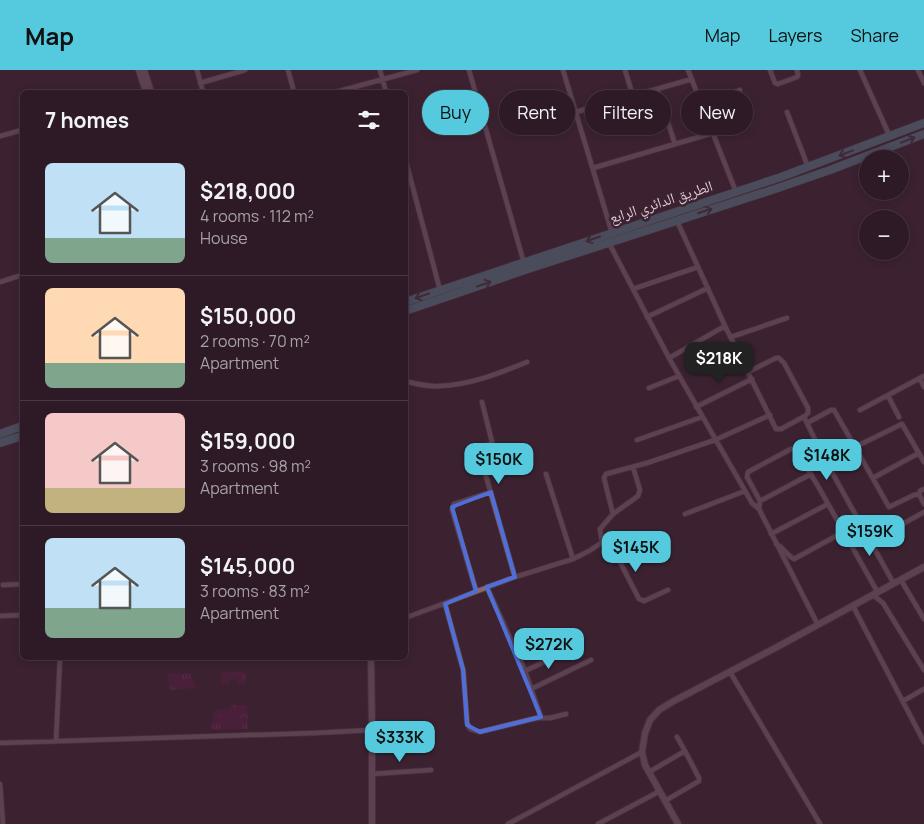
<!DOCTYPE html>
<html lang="en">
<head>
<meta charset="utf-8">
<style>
  body { margin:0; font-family:Manrope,"Noto Naskh Arabic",sans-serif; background:#3a2732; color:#f1f3f6; height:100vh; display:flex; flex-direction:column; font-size:19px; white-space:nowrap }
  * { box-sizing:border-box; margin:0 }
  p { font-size:16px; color:#a7a1a7 }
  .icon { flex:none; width:28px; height:28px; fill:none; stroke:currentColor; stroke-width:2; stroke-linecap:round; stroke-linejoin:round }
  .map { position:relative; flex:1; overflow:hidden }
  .drawer { position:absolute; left:20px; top:20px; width:388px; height:570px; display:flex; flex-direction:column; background:#2e1a26; border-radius:8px; box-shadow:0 2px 8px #0003,0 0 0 1px #493843 }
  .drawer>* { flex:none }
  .hud { position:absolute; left:422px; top:20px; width:426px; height:45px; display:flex; gap:10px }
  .buttons { position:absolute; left:859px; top:80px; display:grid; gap:10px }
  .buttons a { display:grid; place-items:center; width:50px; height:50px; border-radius:50%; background:#2e1a26; box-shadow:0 2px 8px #0003,0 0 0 1px #493843; font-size:25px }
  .price { position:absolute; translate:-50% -42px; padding:0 11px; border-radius:10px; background:#55cadf; color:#111; font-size:16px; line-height:32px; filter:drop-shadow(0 1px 2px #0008) }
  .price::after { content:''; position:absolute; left:50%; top:30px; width:15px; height:11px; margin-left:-8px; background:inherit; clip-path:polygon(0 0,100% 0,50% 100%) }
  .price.on { background:#222; color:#fff }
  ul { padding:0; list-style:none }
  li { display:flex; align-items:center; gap:15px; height:125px; padding:0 25px }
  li+li { border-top:1px solid #493843 }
  li span { display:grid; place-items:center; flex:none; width:140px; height:100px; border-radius:8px; color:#555 }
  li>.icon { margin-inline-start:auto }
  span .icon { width:60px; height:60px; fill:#fffc; stroke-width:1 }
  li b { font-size:21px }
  h2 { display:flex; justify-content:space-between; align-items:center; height:60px; padding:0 25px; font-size:21px }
  .tag { padding:0 18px; border-radius:22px; background:#2e1a26; box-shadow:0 2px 8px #0003,0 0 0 1px #493843; font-size:18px; line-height:45px }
  .tag.on { background:#55cadf; color:#111 }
  header { display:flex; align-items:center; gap:30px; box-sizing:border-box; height:70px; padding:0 25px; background:#55cadf; color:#111 }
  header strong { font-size:24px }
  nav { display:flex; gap:28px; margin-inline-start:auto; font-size:18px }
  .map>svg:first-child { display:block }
  .grass { fill:url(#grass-tufts) }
  .park { fill:url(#park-crowns) }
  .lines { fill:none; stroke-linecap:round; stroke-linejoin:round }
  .street-casing { stroke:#58414f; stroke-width:6 }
  .secondary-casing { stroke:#58414f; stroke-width:8 }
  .primary-casing { stroke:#58414f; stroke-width:9 }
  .street { stroke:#866679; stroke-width:4.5 }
  .secondary { stroke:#866679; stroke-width:6 }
  .primary { stroke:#5b7d8e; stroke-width:8 }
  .oneway { stroke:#433444 }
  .marked { fill:none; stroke:#4e6ed8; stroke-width:4; stroke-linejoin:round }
  .labels { text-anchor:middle; stroke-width:5; stroke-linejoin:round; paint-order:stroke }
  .street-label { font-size:15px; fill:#dfcdd7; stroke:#3d2232 }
</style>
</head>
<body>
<header>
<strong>Map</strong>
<nav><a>Map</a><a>Layers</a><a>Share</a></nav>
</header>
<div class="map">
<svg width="924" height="754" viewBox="0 0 924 754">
  <defs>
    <pattern id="grass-tufts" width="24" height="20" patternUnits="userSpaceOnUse" patternTransform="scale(1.25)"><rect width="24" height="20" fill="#5a1b46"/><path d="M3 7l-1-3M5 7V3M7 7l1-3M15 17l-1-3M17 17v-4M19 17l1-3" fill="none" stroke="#713b60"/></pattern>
    <pattern id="park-crowns" width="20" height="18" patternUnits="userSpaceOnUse" patternTransform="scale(1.25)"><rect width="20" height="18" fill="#5a1b46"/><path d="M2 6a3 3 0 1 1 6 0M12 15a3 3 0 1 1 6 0" fill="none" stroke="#713b60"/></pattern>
  </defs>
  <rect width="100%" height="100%" fill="#3d2232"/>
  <!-- grass -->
  <path class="grass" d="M221,602H246V613L237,614V609H230L229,614H221Z
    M191,603L196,618L169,620L168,604Z
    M215,642L220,646L226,645L227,652L248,651V659L210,660Z"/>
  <!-- park -->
  <path class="park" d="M230,635H247L248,651L227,652L226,645L220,646L217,643V639H230Z"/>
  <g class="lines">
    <defs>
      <path id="street" d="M197,0L203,22
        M288,0L294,22
        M380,0L386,22
        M469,0L524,193
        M563,0L612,163
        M625,0L633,26
        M688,0L736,122
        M770,0L775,13L778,14L797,7L798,5L797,0
        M860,0L890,67
        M918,0L924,13
        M200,13L245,0
        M657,19L675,74
        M336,22L417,0
        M702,34L740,20
        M576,42L692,9
        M787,42L808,97
        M0,66L22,60
        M405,88L440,220
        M593,98L713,63
        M677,151L725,256L775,357L776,359H781L805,346L808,343V338L784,293L779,288H776L748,302
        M609,173L669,288L752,433L759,439L818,555
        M0,212L22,205
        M633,219L698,197
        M647,247L708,218
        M731,267L787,248
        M669,288L725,256
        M920,309L924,317
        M405,311C416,314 428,317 440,316C470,315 500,303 527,292
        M649,318L679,306
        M888,326L899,347
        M482,332L492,372L490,374L480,378L479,382L515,507
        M696,337L752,309
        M860,340L924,306
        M804,347L824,388L894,514
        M807,353L831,340H834L889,437L914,425L919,424L920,421L924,419
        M637,370L702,347
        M855,377L902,354L924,392
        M806,396L852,373
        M546,404L573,489
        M873,408L919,383
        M919,424L924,434
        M760,431L811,404
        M759,439L760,431L747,407L748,402L791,379H795L818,416L878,523
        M613,444L638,426L640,420L633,397
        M685,444L745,421
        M890,461L924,442
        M771,464L828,434
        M602,472L600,459L613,444L604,408L606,404L647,393L715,370L770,345
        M776,474C784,477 786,485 794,489L860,453
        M901,510L924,549
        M3,515L22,514
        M487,517L525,601L541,647
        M476,521L452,440L454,434L491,422
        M873,525L883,533L924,600
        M445,534L463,600L467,653L470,659L480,662L537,648H550L566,644
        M853,536L924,672
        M0,546L22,545
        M405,548L515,507L573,489L589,481L607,469L613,470L618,472V488L639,529L644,531L668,520
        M525,601L565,582
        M730,602L820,754
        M531,619L591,590
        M903,631L924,619
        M677,667L685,681
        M56,671L60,588
        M0,673L315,663L372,660
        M649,702L685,681L699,708V711L665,731
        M371,704L431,700
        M0,714L3,754
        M508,754L642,682
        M598,754L660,721"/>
      <path id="secondary" d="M139,0L146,22
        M144,0L151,22
        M371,588L372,660V754
        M678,754L645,695L642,682L645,663L650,650L659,640L672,632L777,577L924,497"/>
      <path id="primary" d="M405,232L781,107L924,53
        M405,241L531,198L775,119L830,100L924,64
        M0,364L22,356
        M0,373L22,366"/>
    </defs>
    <!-- street casing -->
    <use href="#street" class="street-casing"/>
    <!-- secondary casing -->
    <use href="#secondary" class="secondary-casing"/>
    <!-- primary casing -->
    <use href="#primary" class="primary-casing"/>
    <!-- street -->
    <use href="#street" class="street"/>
    <!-- secondary -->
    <use href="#secondary" class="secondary"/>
    <!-- primary -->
    <use href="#primary" class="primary"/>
  </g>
  <!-- one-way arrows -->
  <defs><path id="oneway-shaft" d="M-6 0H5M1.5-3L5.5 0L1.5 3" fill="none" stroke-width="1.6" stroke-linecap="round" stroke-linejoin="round" transform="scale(1.25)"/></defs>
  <g class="oneway">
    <use href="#oneway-shaft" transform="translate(908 70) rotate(-21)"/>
    <use href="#oneway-shaft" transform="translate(846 83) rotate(159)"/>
    <use href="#oneway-shaft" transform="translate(705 141) rotate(-18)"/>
    <use href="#oneway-shaft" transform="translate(593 169) rotate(161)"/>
    <use href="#oneway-shaft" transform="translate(484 214) rotate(-19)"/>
    <use href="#oneway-shaft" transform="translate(422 226) rotate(161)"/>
  </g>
  <!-- marked area -->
  <path d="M0 0H924V754H0ZM491,422L515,507L487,517L541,647L480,662L467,655L463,600L445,534L476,521L452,437Z" fill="#3d2232" fill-opacity=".55" fill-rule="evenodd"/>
  <path class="marked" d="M491,422L515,507L487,517L541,647L480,662L467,655L463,600L445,534L476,521L452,437Z"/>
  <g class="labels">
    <!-- street labels -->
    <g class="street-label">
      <text transform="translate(661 132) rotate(-18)" y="5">الطريق الدائري الرابع</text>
    </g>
  </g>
</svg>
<div class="buttons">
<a>+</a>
<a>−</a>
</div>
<b class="price on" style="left:719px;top:314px">$218K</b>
<b class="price" style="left:827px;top:411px">$148K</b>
<b class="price" style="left:499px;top:415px">$150K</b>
<b class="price" style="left:870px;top:487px">$159K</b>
<b class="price" style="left:636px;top:503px">$145K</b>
<b class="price" style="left:549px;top:600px">$272K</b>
<b class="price" style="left:400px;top:693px">$333K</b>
<div class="hud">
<a class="tag on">Buy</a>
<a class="tag">Rent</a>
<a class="tag">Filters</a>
<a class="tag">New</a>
</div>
<section class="drawer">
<h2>7 homes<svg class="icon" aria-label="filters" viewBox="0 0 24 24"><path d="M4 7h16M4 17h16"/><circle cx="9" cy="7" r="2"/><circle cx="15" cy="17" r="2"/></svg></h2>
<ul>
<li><span style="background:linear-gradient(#bfe0f5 75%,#7fa58c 0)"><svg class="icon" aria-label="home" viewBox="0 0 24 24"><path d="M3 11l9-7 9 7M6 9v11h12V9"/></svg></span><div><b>$218,000</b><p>4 rooms · 112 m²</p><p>House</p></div></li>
<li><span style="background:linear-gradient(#ffd9b3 75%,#7fa58c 0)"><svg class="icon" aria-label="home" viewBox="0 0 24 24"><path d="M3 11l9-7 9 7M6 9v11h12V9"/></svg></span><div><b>$150,000</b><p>2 rooms · 70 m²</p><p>Apartment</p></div></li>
<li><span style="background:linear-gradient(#f6c9c9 75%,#c2b280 0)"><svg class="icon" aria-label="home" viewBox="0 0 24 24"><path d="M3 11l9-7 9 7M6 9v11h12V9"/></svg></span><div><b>$159,000</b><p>3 rooms · 98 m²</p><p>Apartment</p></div></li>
<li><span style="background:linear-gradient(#bfe0f5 70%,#7fa58c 0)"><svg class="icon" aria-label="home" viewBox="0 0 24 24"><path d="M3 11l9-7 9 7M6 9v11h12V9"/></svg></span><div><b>$145,000</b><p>3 rooms · 83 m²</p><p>Apartment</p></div></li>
</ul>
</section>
</div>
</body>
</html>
